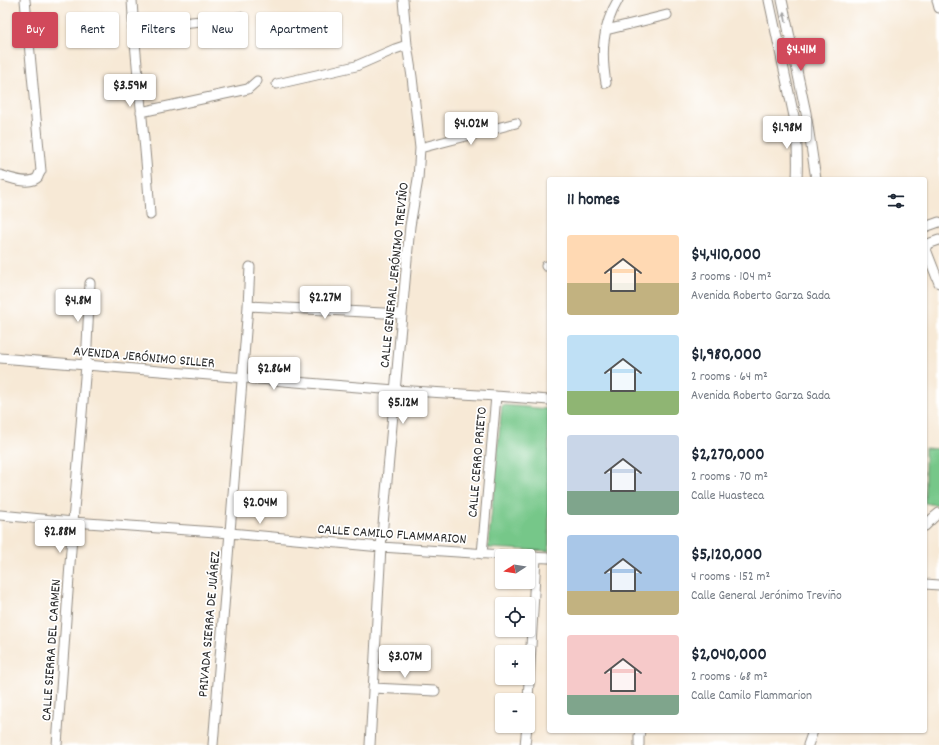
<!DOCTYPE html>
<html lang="en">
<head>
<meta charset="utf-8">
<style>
  body { margin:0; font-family:Dekko,sans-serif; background:#f6f6f7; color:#1f2937; height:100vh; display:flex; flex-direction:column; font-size:15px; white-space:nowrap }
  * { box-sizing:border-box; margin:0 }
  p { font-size:13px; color:#747a83 }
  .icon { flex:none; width:22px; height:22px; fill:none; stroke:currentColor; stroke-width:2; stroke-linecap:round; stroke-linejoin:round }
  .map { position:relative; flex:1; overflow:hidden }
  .sheet { position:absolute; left:547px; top:177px; width:380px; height:556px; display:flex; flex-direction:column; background:#fff; border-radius:4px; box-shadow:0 1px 3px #0004 }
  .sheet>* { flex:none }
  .hud { position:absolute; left:12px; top:12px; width:380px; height:36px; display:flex; gap:8px }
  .needle { width:26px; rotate:258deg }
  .tools { position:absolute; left:495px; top:549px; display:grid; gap:8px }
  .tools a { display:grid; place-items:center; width:40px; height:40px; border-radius:4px; background:#fff; box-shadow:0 1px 3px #0004; font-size:20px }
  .price { position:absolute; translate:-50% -34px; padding:0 9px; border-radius:4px; background:#fff; color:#222; font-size:13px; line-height:26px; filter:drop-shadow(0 1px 2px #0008) }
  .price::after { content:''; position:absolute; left:50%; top:24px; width:12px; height:9px; margin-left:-6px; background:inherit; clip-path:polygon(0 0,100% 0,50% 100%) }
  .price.active { background:#d1495b; color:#fff }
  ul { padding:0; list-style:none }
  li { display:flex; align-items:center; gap:12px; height:100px; padding:0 20px }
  li span { display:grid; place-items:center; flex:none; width:112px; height:80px; border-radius:4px; color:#555 }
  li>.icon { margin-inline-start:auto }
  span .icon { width:48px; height:48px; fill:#fffc; stroke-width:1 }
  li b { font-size:17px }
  h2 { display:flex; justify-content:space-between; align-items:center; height:48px; padding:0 20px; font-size:17px }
  .pill { padding:0 14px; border-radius:4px; background:#fff; box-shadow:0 1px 3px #0004; font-size:14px; line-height:36px }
  .pill.active { background:#d1495b; color:#fff }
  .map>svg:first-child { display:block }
  .green { fill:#76c789; stroke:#50795a }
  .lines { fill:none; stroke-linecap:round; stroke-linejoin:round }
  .minor-casing { stroke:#918a80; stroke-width:11 }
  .minor { stroke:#fff; stroke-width:9 }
  .oneway { fill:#a0a0a0 }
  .labels { text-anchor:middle; stroke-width:3.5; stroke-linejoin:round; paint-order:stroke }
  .street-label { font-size:14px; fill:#2b2b2b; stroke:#fff }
</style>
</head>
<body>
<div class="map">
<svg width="939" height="745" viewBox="0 0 939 745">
  <rect width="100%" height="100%" fill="#fff"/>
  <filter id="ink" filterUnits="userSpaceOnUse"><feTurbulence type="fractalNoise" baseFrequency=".025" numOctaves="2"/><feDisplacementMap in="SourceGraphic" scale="8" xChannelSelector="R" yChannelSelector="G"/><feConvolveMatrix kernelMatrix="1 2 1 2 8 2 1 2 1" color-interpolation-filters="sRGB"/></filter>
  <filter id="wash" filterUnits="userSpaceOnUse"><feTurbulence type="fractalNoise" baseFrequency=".012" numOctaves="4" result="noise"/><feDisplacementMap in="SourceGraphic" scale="16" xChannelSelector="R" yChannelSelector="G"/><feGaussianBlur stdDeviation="0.9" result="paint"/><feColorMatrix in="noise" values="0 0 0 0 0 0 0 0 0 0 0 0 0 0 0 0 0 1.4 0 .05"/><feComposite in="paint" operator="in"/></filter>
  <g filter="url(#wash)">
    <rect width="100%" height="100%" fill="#f7e9d6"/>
    <!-- green -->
    <path class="green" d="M502,405L549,409V551L488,548Z
      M925,448L939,449V503L935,505L925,503Z"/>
  </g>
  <g filter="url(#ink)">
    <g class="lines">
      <defs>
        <path id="minor" d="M132,0C136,72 146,143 150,215
          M769,0L795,121C797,140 798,159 797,179
          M782,0L806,113L816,179
          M937,0L939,8
          M133,28L240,17
          M606,30L667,15
          M606,83C601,53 602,27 618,0
          M277,84L356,66L395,49L407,45
          M141,112L248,89L257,81
          M420,148L516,123
          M0,175C10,178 30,186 38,177C38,176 40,172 41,171L25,0
          M925,227L939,222
          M925,245L939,240
          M925,247L939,283
          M546,266H549
          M248,306L402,314
          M0,358L395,390L496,396L549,400
          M0,515L73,522L230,533L381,547L518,556
          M925,526L933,518L939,513
          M482,554L496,396
          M528,557L549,558
          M925,584L939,585
          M373,688L435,691
          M528,700L536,557
          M57,745L73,522L86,365L90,283
          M213,745L248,306L250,267
          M370,745L381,547L410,226L418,179L420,148L412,77L407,45L403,0
          M525,745L527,726
          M639,745V736L640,731
          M808,745L813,731"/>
      </defs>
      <!-- minor casing -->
      <use href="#minor" class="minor-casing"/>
      <!-- minor -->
      <use href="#minor" class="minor"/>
    </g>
    <!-- one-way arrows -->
    <defs><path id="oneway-solid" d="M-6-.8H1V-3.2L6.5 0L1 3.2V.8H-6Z"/></defs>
    <use class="oneway" href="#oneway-solid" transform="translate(785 17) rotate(-102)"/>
  </g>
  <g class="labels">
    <!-- street labels -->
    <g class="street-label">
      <text transform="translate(393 275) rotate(-84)" y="5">CALLE GENERAL JERÓNIMO TREVIÑO</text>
      <text transform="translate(144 356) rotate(5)" y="5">AVENIDA JERÓNIMO SILLER</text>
      <text transform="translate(476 462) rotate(-85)" y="5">CALLE CERRO PRIETO</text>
      <text transform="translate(392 533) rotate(4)" y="5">CALLE CAMILO FLAMMARION</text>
      <text transform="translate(208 624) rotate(-85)" y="5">PRIVADA SIERRA DE JUÁREZ</text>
      <text transform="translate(50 650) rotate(-86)" y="5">CALLE SIERRA DEL CARMEN</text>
    </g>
  </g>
</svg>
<div class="tools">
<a><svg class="needle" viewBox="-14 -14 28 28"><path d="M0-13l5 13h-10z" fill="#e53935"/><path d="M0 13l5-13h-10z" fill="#747a83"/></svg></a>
<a><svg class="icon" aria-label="locate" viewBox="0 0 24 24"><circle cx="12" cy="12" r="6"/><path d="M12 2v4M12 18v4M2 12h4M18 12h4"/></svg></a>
<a>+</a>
<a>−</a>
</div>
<b class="price active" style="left:801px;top:72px">$4.41M</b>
<b class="price" style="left:130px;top:108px">$3.59M</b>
<b class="price" style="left:471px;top:146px">$4.02M</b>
<b class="price" style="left:787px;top:150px">$1.98M</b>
<b class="price" style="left:325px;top:320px">$2.27M</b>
<b class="price" style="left:78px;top:323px">$4.8M</b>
<b class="price" style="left:274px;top:391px">$2.86M</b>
<b class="price" style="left:403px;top:425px">$5.12M</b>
<b class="price" style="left:260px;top:525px">$2.04M</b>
<b class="price" style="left:60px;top:554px">$2.88M</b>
<b class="price" style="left:405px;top:679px">$3.07M</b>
<div class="hud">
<a class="pill active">Buy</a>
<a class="pill">Rent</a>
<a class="pill">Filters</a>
<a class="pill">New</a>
<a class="pill">Apartment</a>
</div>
<section class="sheet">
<h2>11 homes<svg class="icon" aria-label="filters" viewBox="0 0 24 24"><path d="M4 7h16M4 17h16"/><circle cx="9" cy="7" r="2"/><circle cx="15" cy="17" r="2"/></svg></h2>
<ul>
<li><span style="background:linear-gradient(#ffd9b3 60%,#c2b280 0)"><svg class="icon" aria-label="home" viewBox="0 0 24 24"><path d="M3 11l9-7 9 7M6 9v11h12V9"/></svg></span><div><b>$4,410,000</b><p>3 rooms · 104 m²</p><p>Avenida Roberto Garza Sada</p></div></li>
<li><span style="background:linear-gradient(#bfe0f5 70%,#8fb573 0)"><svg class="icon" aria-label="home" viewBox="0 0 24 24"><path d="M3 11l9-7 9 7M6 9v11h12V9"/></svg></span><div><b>$1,980,000</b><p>2 rooms · 64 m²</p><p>Avenida Roberto Garza Sada</p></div></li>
<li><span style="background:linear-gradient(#c9d6e8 70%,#7fa58c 0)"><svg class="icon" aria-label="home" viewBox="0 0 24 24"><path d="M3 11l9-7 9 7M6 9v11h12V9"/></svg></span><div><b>$2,270,000</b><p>2 rooms · 70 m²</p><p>Calle Huasteca</p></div></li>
<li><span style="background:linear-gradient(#a9c7e8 70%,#c2b280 0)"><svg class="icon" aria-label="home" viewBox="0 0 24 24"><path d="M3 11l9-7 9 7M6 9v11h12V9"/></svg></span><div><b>$5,120,000</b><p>4 rooms · 152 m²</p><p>Calle General Jerónimo Treviño</p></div></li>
<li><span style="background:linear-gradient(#f6c9c9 75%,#7fa58c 0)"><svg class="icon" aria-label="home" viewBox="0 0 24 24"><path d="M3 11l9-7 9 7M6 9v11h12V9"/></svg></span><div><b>$2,040,000</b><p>2 rooms · 68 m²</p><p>Calle Camilo Flammarion</p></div></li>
</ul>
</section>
</div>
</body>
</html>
